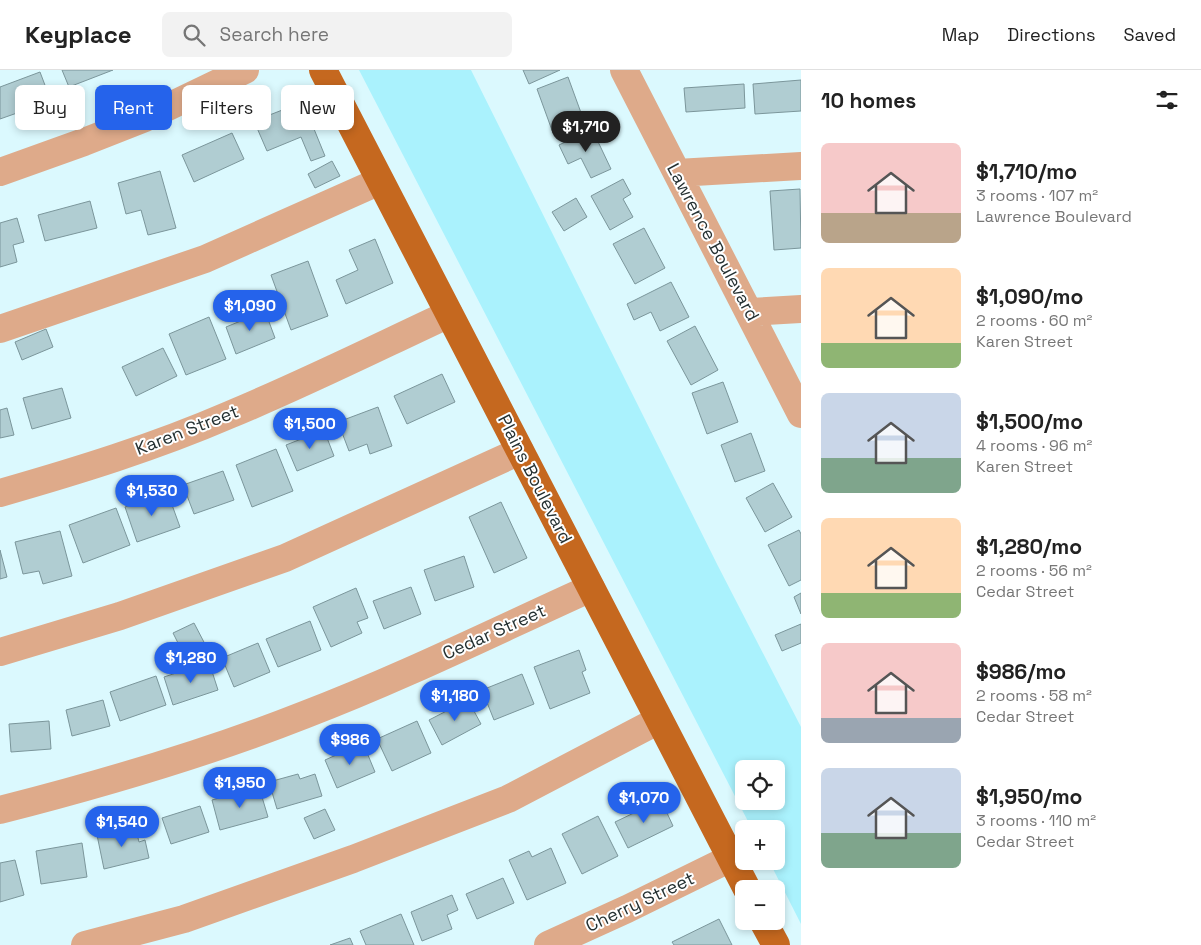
<!DOCTYPE html>
<html lang="en">
<head>
<meta charset="utf-8">
<style>
  body { margin:0; font-family:"Space Grotesk",sans-serif; background:#f2f2f2; color:#222; height:100vh; display:flex; flex-direction:column; font-size:19px; white-space:nowrap }
  * { box-sizing:border-box; margin:0 }
  p { font-size:16px; color:#767676 }
  .icon { flex:none; width:28px; height:28px; fill:none; stroke:currentColor; stroke-width:2; stroke-linecap:round; stroke-linejoin:round }
  .map { position:relative; flex:1; overflow:hidden }
  .details { display:flex; flex-direction:column; background:#fff; width:400px }
  .details>* { flex:none }
  .guide { position:absolute; left:15px; top:15px; width:475px; height:45px; display:flex; gap:10px }
  .controls { position:absolute; left:735px; top:690px; display:grid; gap:10px }
  .controls a { display:grid; place-items:center; width:50px; height:50px; border-radius:8px; background:#fff; box-shadow:0 2px 8px #0003; font-size:25px }
  .price { position:absolute; translate:-50% -42px; padding:0 11px; border-radius:18px; background:#2563eb; color:#fff; font-size:16px; line-height:32px; filter:drop-shadow(0 1px 2px #0008) }
  .price::after { content:''; position:absolute; left:50%; top:30px; width:15px; height:11px; margin-left:-8px; background:inherit; clip-path:polygon(0 0,100% 0,50% 100%) }
  .price.selected { background:#222; color:#fff }
  ul { padding:0; list-style:none }
  li { display:flex; align-items:center; gap:15px; height:125px; padding:0 20px }
  li span { display:grid; place-items:center; flex:none; width:140px; height:100px; border-radius:8px; color:#555 }
  li>.icon { margin-inline-start:auto }
  span .icon { width:60px; height:60px; fill:#fffc; stroke-width:1 }
  li b { font-size:21px }
  h2 { display:flex; justify-content:space-between; align-items:center; height:60px; padding:0 20px; font-size:21px }
  .pill { padding:0 18px; border-radius:8px; background:#fff; box-shadow:0 2px 8px #0003; font-size:18px; line-height:45px }
  .pill.selected { background:#2563eb; color:#fff }
  header { display:flex; align-items:center; gap:30px; box-sizing:border-box; height:70px; padding:0 25px; background:#fff; border-bottom:1px solid #e0e0e0 }
  header strong { font-size:24px }
  nav { display:flex; gap:28px; margin-inline-start:auto; font-size:18px }
  .search { width:350px; height:45px; background:#f2f2f2; display:flex; align-items:center; gap:12px; box-sizing:border-box; padding:0 18px; border-radius:8px; color:#767676; font-size:19px }
  main { display:flex; flex:1; min-height:0 }
  .map>svg:first-child { display:block }
  .green { fill:#aaf2fd; fill-rule:evenodd }
  .building { fill:#b0cdd2; stroke:#7b969b }
  .lines { fill:none; stroke-linecap:round; stroke-linejoin:round }
  .minor { stroke:#deaa8a; stroke-width:28 }
  .major { stroke:#c5681f; stroke-width:28 }
  .labels { text-anchor:middle; stroke-width:4; stroke-linejoin:round; paint-order:stroke }
  .street-label { font-size:18px; fill:#253132; stroke:#fff }
</style>
</head>
<body>
<header>
<strong>Keyplace</strong>
<div class="search"><svg class="icon" aria-label="search" viewBox="0 0 24 24"><circle cx="10" cy="10" r="6"/><path d="M15 15l6 6"/></svg>Search here</div>
<nav><a>Map</a><a>Directions</a><a>Saved</a></nav>
</header>
<main>
<div class="map">
<svg width="801" height="875" viewBox="0 0 801 875">
  <rect width="100%" height="100%" fill="#dbf9fe"/>
  <!-- green -->
  <path class="green" d="M359,0H471L718,496L801,657V854L769,791H776V759H752ZM744,699H776V731H744Z"/>
  <!-- building -->
  <path class="building" d="M62,0H113L69,17Z
    M523,0H560L529,14Z
    M40,2L51,31L0,49V17Z
    M568,7L584,51L553,63L537,19Z
    M801,10V41L755,44L753,14Z
    M744,14L745,38L686,42L684,18Z
    M303,32L325,86L311,91L301,67L267,81L254,51Z
    M592,59L611,99L591,108L581,88L568,94L559,75Z
    M232,63L244,89L194,112L182,85Z
    M332,91L340,106L315,118L308,104Z
    M160,101L176,158L148,165L141,140L126,144L118,113Z
    M623,109L631,124L623,129L633,147L610,160L591,126Z
    M800,119L801,178L774,180L770,121Z
    M576,128L587,147L564,161L552,142Z
    M90,131L97,158L45,171L38,145Z
    M17,148L24,172L13,175L17,192L0,197V153Z
    M644,158L665,198L635,214L613,174Z
    M375,169L393,213L346,234L336,210L358,200L349,180Z
    M308,191L328,246L291,260L271,205Z
    M671,212L689,247L660,261L651,242L634,250L627,234Z
    M265,241L275,268L236,284L226,257Z
    M209,247L226,289L186,305L169,264Z
    M695,256L718,300L691,315L667,271Z
    M46,259L53,277L22,290L15,272Z
    M163,278L177,306L136,326L122,297Z
    M442,304L455,332L407,354L394,326Z
    M723,312L738,352L707,364L692,323Z
    M62,318L71,348L32,359L23,328Z
    M378,337L392,376L370,384L367,374L349,381L338,352Z
    M7,338L14,365L0,368V340Z
    M324,360L334,386L297,401L286,375Z
    M751,363L765,401L735,412L721,375Z
    M276,379L293,421L252,437L236,395Z
    M223,401L234,430L194,444L183,415Z
    M773,413L792,447L765,462L746,428Z
    M167,421L180,457L137,472L125,437Z
    M501,432L527,488L494,503L469,447Z
    M116,438L130,475L83,493L69,455Z
    M799,460L801,464V510L789,516L768,475Z
    M60,461L72,506L43,514L39,501L23,504L15,472Z
    M0,480L7,507L0,509Z
    M464,486L474,517L435,531L424,500Z
    M411,517L421,544L384,559L373,531Z
    M356,518L368,548L357,552L362,563L331,577L313,537Z
    M801,523V544L794,527Z
    M310,551L321,580L278,597L266,569Z
    M194,553L206,576L185,587L173,563Z
    M801,554V573L782,581L775,565Z
    M258,573L270,602L234,617L222,588Z
    M579,580L586,600L582,602L590,623L550,639L534,597Z
    M209,592L218,620L173,635L164,607Z
    M522,604L534,634L494,650L482,620Z
    M156,606L166,635L120,651L110,622Z
    M103,630L110,656L72,666L66,640Z
    M468,630L481,654L442,675L429,650Z
    M49,651L51,679L11,682L9,654Z
    M417,651L431,683L392,701L377,669Z
    M363,673L375,702L337,718L325,690Z
    M298,704L300,709L315,704L322,726L277,739L269,712Z
    M259,717L268,747L220,760L212,730Z
    M661,730L673,756L628,778L615,752Z
    M200,736L209,762L171,774L162,748Z
    M325,739L335,760L314,769L304,748Z
    M598,746L618,786L582,804L562,764Z
    M135,756L139,772L145,770L149,788L104,799L97,765Z
    M82,773L87,807L41,814L36,781Z
    M551,778L566,813L527,830L509,790L529,781L532,787Z
    M15,790L24,825L0,832V793Z
    M503,808L514,833L477,849L466,824Z
    M452,825L458,840L447,845L452,859L422,871L411,842Z
    M401,844L414,875H366L360,861Z
    M719,849L732,875H674L672,872Z
    M350,868L353,875H330Z"/>
  <g class="lines">
    <!-- minor -->
    <path class="minor" d="M624,0L801,344
      M0,102L84,72L145,48L245,0
      M677,103L801,96
      M750,242L801,239
      M0,259L205,189L380,111
      M0,423C77,401 155,377 229,345C304,314 376,278 449,244
      M0,582L120,546L285,488L520,381
      M0,740C102,714 205,684 304,645C401,608 496,561 591,518
      M85,875L184,849L353,789L508,729L659,650
      M548,875L627,839L731,788"/>
    <!-- major -->
    <path class="major" d="M323,0L747,819
      M763,851L776,875"/>
  </g>
  <g class="labels">
    <!-- street labels -->
    <g class="street-label">
      <text transform="translate(713 172) rotate(62)" y="6">Lawrence Boulevard</text>
      <text transform="translate(187 360) rotate(-21)" y="6">Karen Street</text>
      <text transform="translate(535 409) rotate(63)" y="6">Plains Boulevard</text>
      <text transform="translate(494 562) rotate(-24)" y="6">Cedar Street</text>
      <text transform="translate(640 832) rotate(-25)" y="6">Cherry Street</text>
    </g>
  </g>
</svg>
<div class="controls">
<a><svg class="icon" aria-label="locate" viewBox="0 0 24 24"><circle cx="12" cy="12" r="6"/><path d="M12 2v4M12 18v4M2 12h4M18 12h4"/></svg></a>
<a>+</a>
<a>−</a>
</div>
<b class="price selected" style="left:586px;top:83px">$1,710</b>
<b class="price" style="left:250px;top:262px">$1,090</b>
<b class="price" style="left:310px;top:380px">$1,500</b>
<b class="price" style="left:152px;top:447px">$1,530</b>
<b class="price" style="left:191px;top:614px">$1,280</b>
<b class="price" style="left:455px;top:652px">$1,180</b>
<b class="price" style="left:350px;top:696px">$986</b>
<b class="price" style="left:240px;top:739px">$1,950</b>
<b class="price" style="left:644px;top:754px">$1,070</b>
<b class="price" style="left:122px;top:778px">$1,540</b>
<div class="guide">
<a class="pill">Buy</a>
<a class="pill selected">Rent</a>
<a class="pill">Filters</a>
<a class="pill">New</a>
</div>
</div>
<section class="details">
<h2>10 homes<svg class="icon" aria-label="filters" viewBox="0 0 24 24"><path d="M4 7h16M4 17h16"/><circle cx="9" cy="7" r="2"/><circle cx="15" cy="17" r="2"/></svg></h2>
<ul>
<li><span style="background:linear-gradient(#f6c9c9 70%,#b9a48a 0)"><svg class="icon" aria-label="home" viewBox="0 0 24 24"><path d="M3 11l9-7 9 7M6 9v11h12V9"/></svg></span><div><b>$1,710/mo</b><p>3 rooms · 107 m²</p><p>Lawrence Boulevard</p></div></li>
<li><span style="background:linear-gradient(#ffd9b3 75%,#8fb573 0)"><svg class="icon" aria-label="home" viewBox="0 0 24 24"><path d="M3 11l9-7 9 7M6 9v11h12V9"/></svg></span><div><b>$1,090/mo</b><p>2 rooms · 60 m²</p><p>Karen Street</p></div></li>
<li><span style="background:linear-gradient(#c9d6e8 65%,#7fa58c 0)"><svg class="icon" aria-label="home" viewBox="0 0 24 24"><path d="M3 11l9-7 9 7M6 9v11h12V9"/></svg></span><div><b>$1,500/mo</b><p>4 rooms · 96 m²</p><p>Karen Street</p></div></li>
<li><span style="background:linear-gradient(#ffd9b3 75%,#8fb573 0)"><svg class="icon" aria-label="home" viewBox="0 0 24 24"><path d="M3 11l9-7 9 7M6 9v11h12V9"/></svg></span><div><b>$1,280/mo</b><p>2 rooms · 56 m²</p><p>Cedar Street</p></div></li>
<li><span style="background:linear-gradient(#f6c9c9 75%,#9aa5b1 0)"><svg class="icon" aria-label="home" viewBox="0 0 24 24"><path d="M3 11l9-7 9 7M6 9v11h12V9"/></svg></span><div><b>$986/mo</b><p>2 rooms · 58 m²</p><p>Cedar Street</p></div></li>
<li><span style="background:linear-gradient(#c9d6e8 65%,#7fa58c 0)"><svg class="icon" aria-label="home" viewBox="0 0 24 24"><path d="M3 11l9-7 9 7M6 9v11h12V9"/></svg></span><div><b>$1,950/mo</b><p>3 rooms · 110 m²</p><p>Cedar Street</p></div></li>
</ul>
</section>
</main>
</body>
</html>
